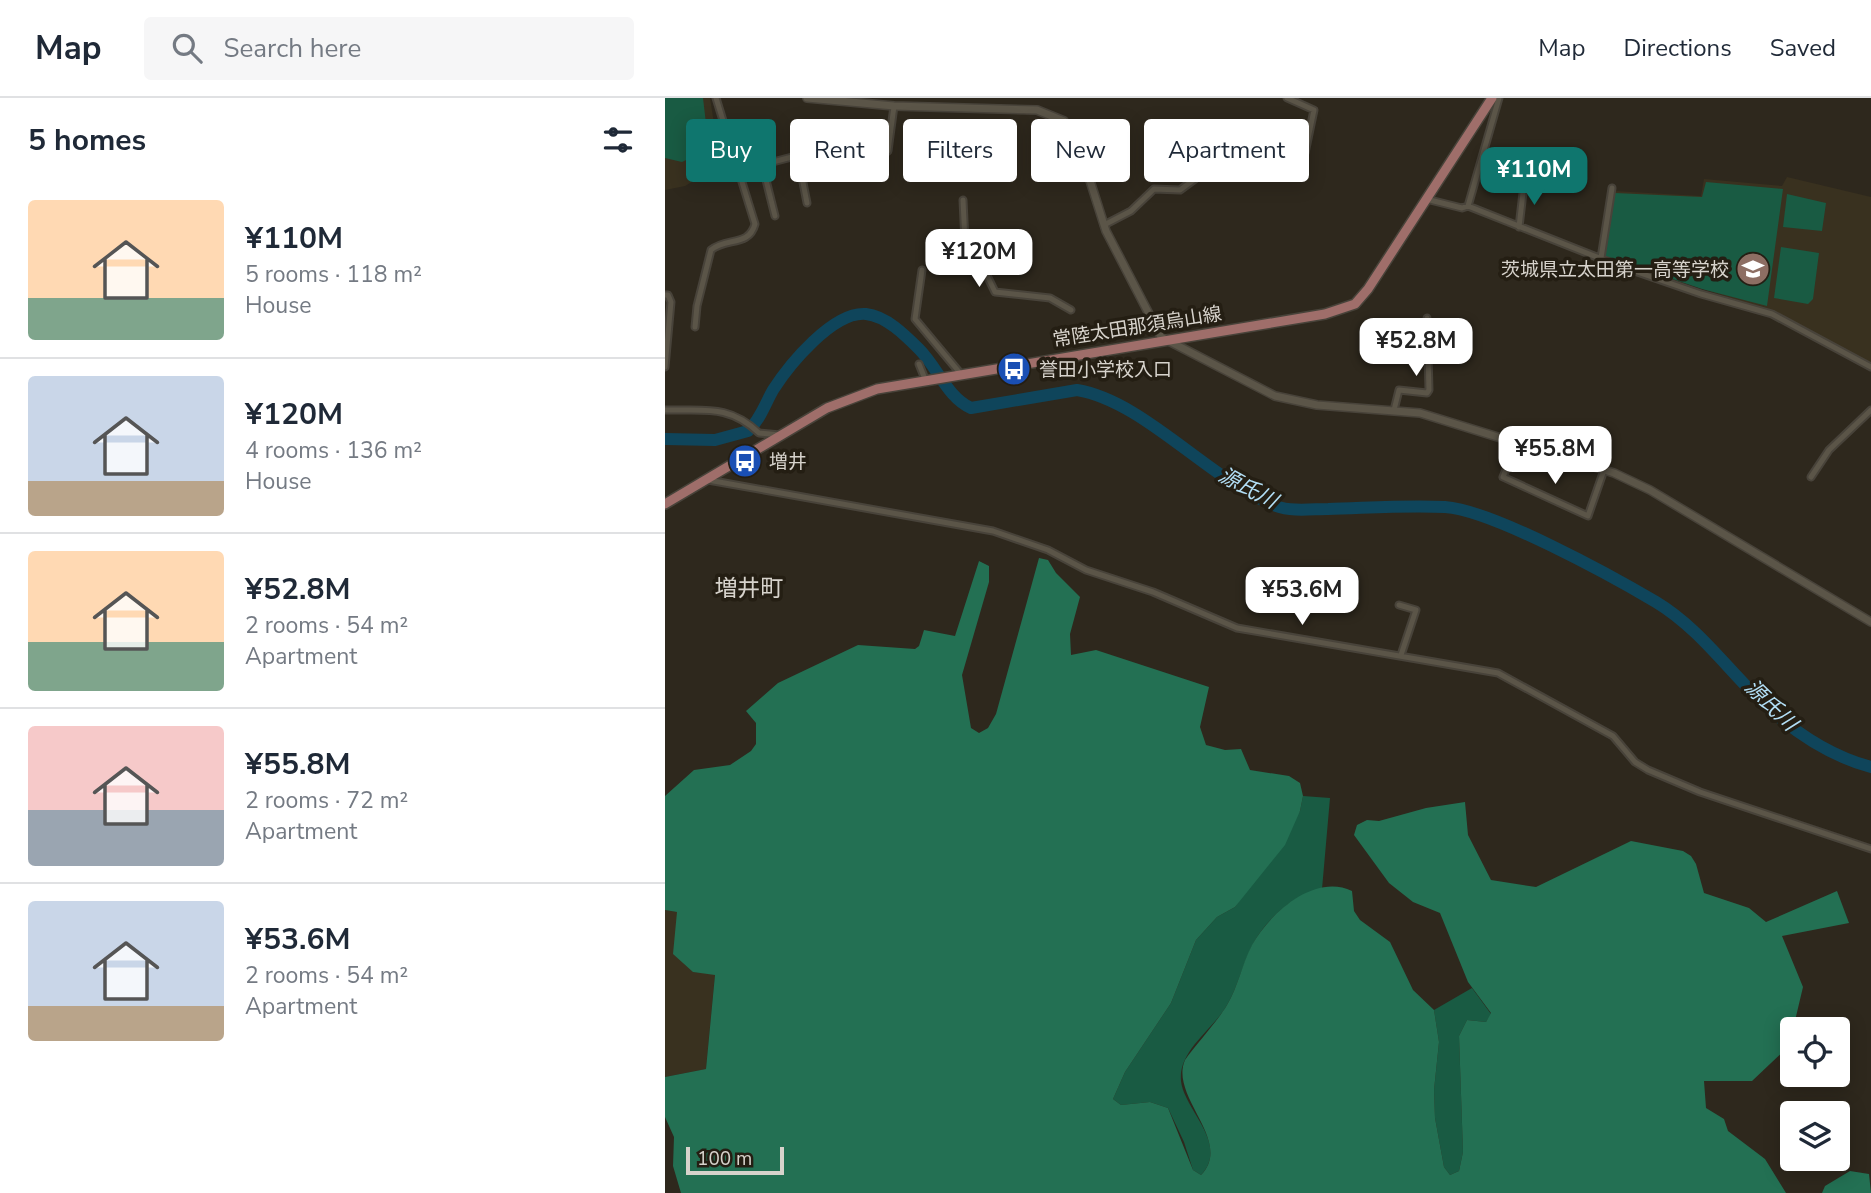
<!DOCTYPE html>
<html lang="en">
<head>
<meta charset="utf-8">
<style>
  body { margin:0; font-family:"Nunito Sans","Noto Sans JP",sans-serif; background:#f6f6f7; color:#1f2937; height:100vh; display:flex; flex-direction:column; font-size:26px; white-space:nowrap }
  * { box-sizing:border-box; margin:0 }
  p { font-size:23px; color:#747a83 }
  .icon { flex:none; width:38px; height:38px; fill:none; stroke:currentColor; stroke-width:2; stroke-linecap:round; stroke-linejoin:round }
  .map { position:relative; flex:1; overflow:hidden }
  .sheet { display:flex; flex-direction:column; background:#fff; width:665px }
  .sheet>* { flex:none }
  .top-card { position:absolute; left:21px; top:21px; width:665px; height:63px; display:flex; gap:14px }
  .controls { position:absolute; left:1115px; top:919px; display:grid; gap:14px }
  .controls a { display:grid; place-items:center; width:70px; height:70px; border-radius:7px; background:#fff; box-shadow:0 4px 18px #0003; font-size:35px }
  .scale { position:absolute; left:21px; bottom:18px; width:98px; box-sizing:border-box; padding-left:7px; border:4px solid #d7d3cc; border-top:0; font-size:19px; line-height:24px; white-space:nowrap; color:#d7d3cc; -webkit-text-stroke:5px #241e13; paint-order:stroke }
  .price { position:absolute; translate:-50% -60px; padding:0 16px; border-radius:14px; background:#fff; color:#222; font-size:23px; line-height:46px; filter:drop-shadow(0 2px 4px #0008) }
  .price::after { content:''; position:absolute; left:50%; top:42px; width:21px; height:16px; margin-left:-10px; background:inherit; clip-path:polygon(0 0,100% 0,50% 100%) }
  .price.current { background:#0f766e; color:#fff }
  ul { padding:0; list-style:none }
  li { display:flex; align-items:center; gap:21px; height:175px; padding:0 28px }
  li+li { border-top:2px solid #e0e1e3 }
  li span { display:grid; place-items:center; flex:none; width:196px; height:140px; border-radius:7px; color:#555 }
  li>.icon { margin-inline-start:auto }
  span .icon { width:84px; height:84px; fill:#fffc; stroke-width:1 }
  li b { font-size:30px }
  h2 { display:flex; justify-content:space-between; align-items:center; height:84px; padding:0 28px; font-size:30px }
  .tag { padding:0 24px; border-radius:7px; background:#fff; box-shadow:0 4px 18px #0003; font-size:24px; line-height:63px }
  .tag.current { background:#0f766e; color:#fff }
  header { display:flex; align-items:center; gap:42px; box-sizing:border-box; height:98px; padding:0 35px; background:#fff; border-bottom:2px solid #e0e1e3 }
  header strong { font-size:33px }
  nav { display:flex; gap:38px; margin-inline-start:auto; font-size:24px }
  .search { width:490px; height:63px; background:#f6f6f7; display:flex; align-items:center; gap:18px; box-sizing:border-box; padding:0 24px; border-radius:7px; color:#747a83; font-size:26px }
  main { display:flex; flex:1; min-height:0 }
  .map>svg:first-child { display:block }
  .built { fill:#39311f }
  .green { fill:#195b43 }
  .forest { fill:#237053 }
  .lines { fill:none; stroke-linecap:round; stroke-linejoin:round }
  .river { stroke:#0f455b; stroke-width:12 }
  .minor-casing { stroke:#48433a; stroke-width:9 }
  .tertiary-casing { stroke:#48433a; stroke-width:10 }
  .primary-casing { stroke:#48433a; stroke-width:12 }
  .minor { stroke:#5b5548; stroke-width:5 }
  .tertiary { stroke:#5b5548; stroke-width:7 }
  .primary { stroke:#9f6e6a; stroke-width:9 }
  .labels { text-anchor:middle; stroke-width:7; stroke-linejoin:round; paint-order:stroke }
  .poi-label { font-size:19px; fill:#d7d3cc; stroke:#241e13; text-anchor:start }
  .street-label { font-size:19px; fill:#d7d3cc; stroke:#241e13 }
  .water-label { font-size:21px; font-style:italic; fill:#b2def5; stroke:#241e13 }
  .quarter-label { font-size:23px; fill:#d7d3cc; stroke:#241e13 }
</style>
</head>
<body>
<header>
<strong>Map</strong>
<div class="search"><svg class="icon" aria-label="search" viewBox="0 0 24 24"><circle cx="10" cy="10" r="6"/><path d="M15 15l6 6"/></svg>Search here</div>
<nav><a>Map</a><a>Directions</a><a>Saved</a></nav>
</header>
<main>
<section class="sheet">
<h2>5 homes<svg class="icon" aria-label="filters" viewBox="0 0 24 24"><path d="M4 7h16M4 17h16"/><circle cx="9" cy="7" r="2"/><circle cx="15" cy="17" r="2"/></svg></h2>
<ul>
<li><span style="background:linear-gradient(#ffd9b3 70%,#7fa58c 0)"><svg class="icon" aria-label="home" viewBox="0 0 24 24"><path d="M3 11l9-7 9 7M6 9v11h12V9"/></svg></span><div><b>¥110M</b><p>5 rooms · 118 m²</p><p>House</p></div></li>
<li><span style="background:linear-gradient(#c9d6e8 75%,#b9a48a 0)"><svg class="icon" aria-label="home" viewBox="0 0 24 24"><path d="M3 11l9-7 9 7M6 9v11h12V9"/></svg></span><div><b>¥120M</b><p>4 rooms · 136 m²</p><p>House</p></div></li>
<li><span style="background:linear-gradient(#ffd9b3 65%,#7fa58c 0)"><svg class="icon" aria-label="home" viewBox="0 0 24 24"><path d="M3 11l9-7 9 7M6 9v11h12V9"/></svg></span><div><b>¥52.8M</b><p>2 rooms · 54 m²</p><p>Apartment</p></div></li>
<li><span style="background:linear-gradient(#f6c9c9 60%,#9aa5b1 0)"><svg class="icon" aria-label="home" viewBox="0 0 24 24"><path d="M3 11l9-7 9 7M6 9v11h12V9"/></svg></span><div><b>¥55.8M</b><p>2 rooms · 72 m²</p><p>Apartment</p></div></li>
<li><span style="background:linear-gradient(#c9d6e8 75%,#b9a48a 0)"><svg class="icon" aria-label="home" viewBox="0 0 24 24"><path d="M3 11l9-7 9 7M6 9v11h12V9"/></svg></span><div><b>¥53.6M</b><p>2 rooms · 54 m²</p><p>Apartment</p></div></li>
</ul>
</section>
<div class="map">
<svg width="1206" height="1095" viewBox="0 0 1206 1095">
  <rect width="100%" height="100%" fill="#2e281d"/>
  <!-- built -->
  <path class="built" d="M0,0H45L54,57L45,73L20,88L0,92Z
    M1122,79L1206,99V266L1106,213L938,159L949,93L1036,98L1039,81L1117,88Z
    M0,812L12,814L28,874L50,876L41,971L0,979Z"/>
  <!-- green -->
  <path class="green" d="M0,0H38L44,51L17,64L0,60Z
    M1041,84L1118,91L1102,208L1037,191L940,158L950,95L1037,99Z
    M1122,96L1161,105L1157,133L1118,129Z
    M1116,149L1154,155L1148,201L1143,206L1109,200Z
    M638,698L665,700L657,791C627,796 597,825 585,852C577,869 572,890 562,907C549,931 513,952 516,983C519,1012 565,1046 536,1077L528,1072L519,1044L503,1010L485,1004L456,1007L448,1001L460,974L506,905L531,842L552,819L570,809L635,713Z
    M807,890L826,916L821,924L802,922L794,938L798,1054L794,1073L785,1077L779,1069L770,1020L769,992L774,944L769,912Z"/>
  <!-- forest -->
  <path class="forest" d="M374,460L383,462L391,475L415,499L405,536L406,557L431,552L544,589L535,629L541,647L560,652L576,651L585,672L624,678L635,685L638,698L635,713L620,747L570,809L552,819L531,842L506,905L460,974L448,1001L456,1007L485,1004L503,1010L528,1072L536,1077C569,1043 504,999 520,962C532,945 552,924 562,907C573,889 577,866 587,847C604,816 649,775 687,793L689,813L695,822L725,844L748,892L769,912L774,944L769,992L770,1020L779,1069L785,1077L794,1073L798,1054L794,938L802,922L821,924L826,915L803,884L775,815L748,804L724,785L689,737L692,727L702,722L714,723L761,710L800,704L803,737L826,782L871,789L966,743L1018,753L1026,758L1031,766L1039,795L1084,810L1101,824L1172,793L1184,825L1117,838L1138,889L1124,948L1087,983H1039L1041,1010L1059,1021L1063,1033L1100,1061L1121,1095H16L8,1068L9,1039L0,1019V979L41,971L50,877L28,874L8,856L12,814L0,812V698L29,672L65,667L86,653L91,646V625L81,613L113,585L193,547L250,551L254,548L259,532L290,538L314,463L324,468V484L297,577L306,630L314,635L323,630L331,616Z
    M1185,1073L1204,1076L1206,1095H1157L1160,1088Z"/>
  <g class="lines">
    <!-- river -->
    <path class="river" d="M0,341L50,342L83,333C95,322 100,306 108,292C124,267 168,213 201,216C221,218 240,237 254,251C273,270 282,299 306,310L412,292C479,303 544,382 611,408C627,414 647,411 663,411C702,410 741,407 780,409C827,412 947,478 991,504C1034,530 1062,571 1098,605C1129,634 1165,658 1206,669"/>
    <defs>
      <path id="minor" d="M622,0L649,12L640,55
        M155,58L156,36L203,38V57
        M133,59L142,105
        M761,101L797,110L803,108L834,0
        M298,102L300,144L313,159L330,194L385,200L406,212
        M803,108L952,167L1036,196L1107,216L1206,269
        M110,118L98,70L100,66L127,59L216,57L223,53L229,8
        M439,127L466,113L489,91L515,92L530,81
        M854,129L859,86
        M936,160L947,90
        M257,172L250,221L295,275
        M0,197H3L6,204L0,269
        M30,229L32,208L46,152C61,139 84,149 90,126L51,0
        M254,266L260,281
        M0,312C39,313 64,306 94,335L115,337
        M729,312L734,292L762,295L764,292L762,220
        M852,345L838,379L923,418L939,372
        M1146,379L1164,352L1206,312
        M43,382L328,433L383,452L421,472L488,494L572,530L833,575L948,638L970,664L983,672L1035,694L1206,751
        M734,507L751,512L736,557"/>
      <path id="tertiary" d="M142,0L229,8L372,12L399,23L405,32L414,48L441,133L496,239L610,298L652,307L755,315L949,375L985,392L1206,524"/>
      <path id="primary" d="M0,406L162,310L212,291L660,216L690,206L703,191L827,0"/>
    </defs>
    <!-- minor casing -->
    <use href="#minor" class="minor-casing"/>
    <!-- tertiary casing -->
    <use href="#tertiary" class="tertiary-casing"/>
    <!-- primary casing -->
    <use href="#primary" class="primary-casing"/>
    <!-- minor -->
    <use href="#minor" class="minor"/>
    <!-- tertiary -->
    <use href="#tertiary" class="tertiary"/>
    <!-- primary -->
    <use href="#primary" class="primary"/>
  </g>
  <!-- icons -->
  <defs>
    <symbol id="school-disc" viewBox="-11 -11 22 22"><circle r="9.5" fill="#8d6e63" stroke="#241e13"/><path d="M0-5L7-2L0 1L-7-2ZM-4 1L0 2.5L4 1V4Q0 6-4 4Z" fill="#fff"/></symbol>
    <symbol id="bus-disc" viewBox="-11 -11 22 22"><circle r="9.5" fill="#1a4fb4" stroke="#241e13"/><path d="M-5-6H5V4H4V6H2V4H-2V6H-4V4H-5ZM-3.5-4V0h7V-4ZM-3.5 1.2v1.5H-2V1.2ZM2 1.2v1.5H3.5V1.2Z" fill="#fff"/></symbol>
  </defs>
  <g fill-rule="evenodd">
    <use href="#school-disc" x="1069" y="152" width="38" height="38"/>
    <use href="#bus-disc" x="330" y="252" width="38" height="38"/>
    <use href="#bus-disc" x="61" y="344" width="38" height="38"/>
  </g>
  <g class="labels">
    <!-- poi labels -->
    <g class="poi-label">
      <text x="1064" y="178" text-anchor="end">茨城県立太田第一高等学校</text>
      <text x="374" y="278">誉田小学校入口</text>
      <text x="104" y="370">増井</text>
    </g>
    <!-- street labels -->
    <g class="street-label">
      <text transform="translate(472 228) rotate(-9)" y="7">常陸太田那須烏山線</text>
    </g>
    <!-- water labels -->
    <g class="water-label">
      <text transform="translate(583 390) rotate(28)" y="7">源氏川</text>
      <text transform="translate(1106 607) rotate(44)" y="7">源氏川</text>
    </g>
    <!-- quarter labels -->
    <g class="quarter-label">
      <text x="84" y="498">増井町</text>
    </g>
  </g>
</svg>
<div class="controls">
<a><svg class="icon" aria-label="locate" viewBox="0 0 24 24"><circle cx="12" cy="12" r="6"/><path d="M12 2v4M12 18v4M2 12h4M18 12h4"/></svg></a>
<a><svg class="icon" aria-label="layers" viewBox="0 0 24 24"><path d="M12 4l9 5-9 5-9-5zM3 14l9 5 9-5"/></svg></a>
</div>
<div class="scale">100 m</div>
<b class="price current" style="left:869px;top:109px">¥110M</b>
<b class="price" style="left:314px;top:191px">¥120M</b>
<b class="price" style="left:751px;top:280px">¥52.8M</b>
<b class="price" style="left:890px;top:388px">¥55.8M</b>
<b class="price" style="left:637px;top:529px">¥53.6M</b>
<div class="top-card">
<a class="tag current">Buy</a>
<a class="tag">Rent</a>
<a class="tag">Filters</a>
<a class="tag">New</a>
<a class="tag">Apartment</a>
</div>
</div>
</main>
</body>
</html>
